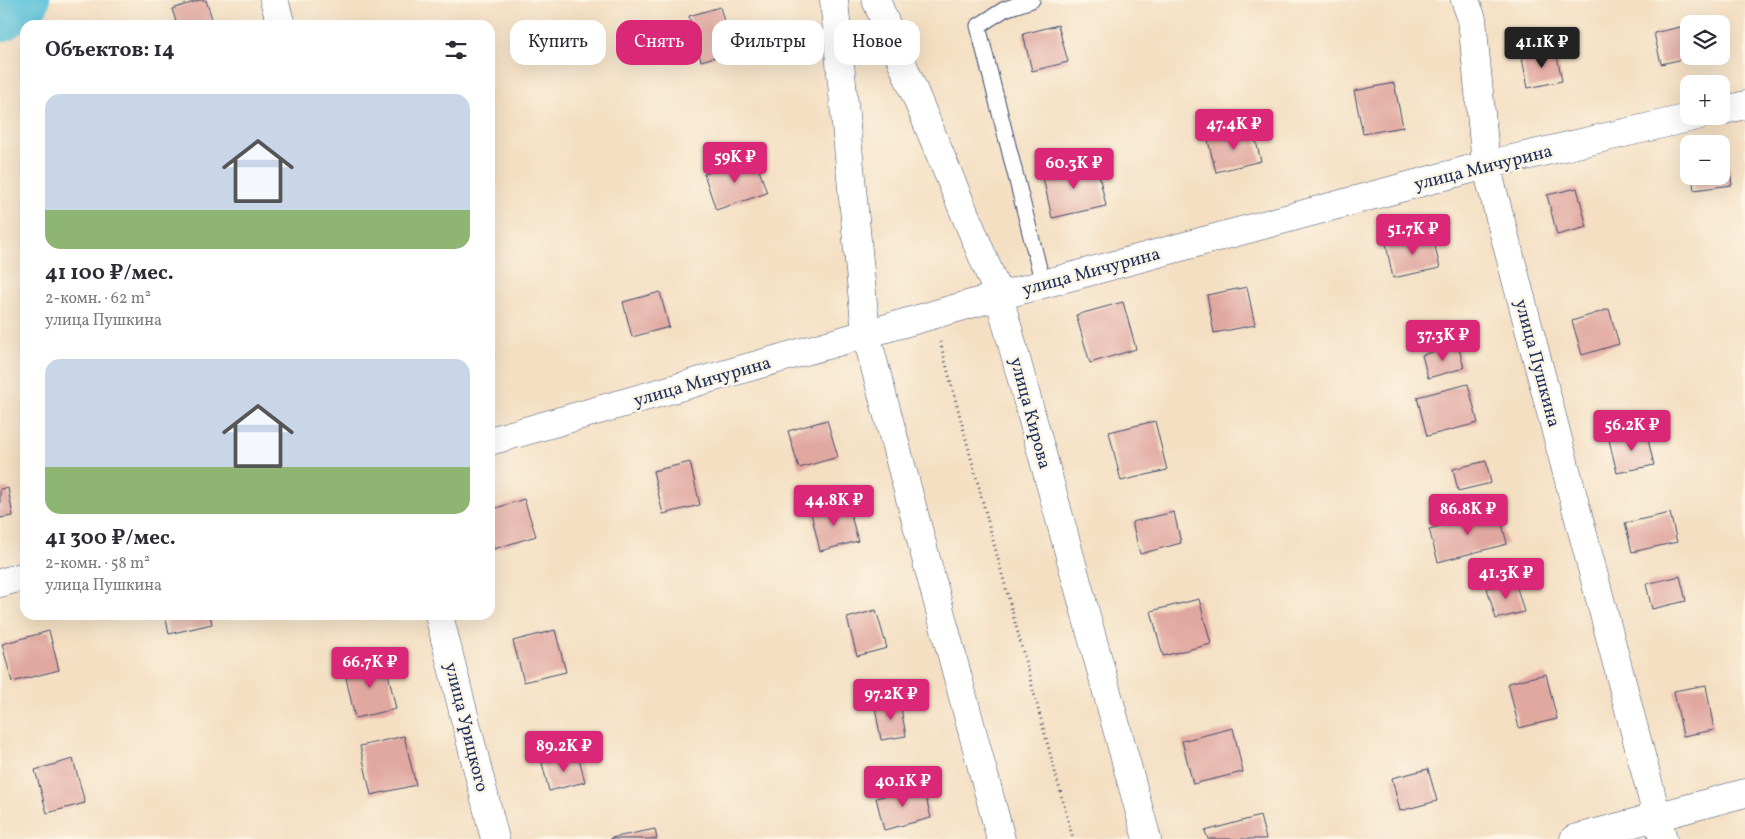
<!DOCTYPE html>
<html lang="ru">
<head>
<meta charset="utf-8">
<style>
  body { margin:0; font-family:Vollkorn,serif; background:#f2f2f3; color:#2b2b33; height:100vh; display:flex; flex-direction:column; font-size:19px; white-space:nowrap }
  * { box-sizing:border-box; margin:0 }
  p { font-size:16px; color:#7c7c81 }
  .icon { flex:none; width:28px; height:28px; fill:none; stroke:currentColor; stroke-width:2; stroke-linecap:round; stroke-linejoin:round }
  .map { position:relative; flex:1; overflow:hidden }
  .panel { position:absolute; left:20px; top:20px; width:475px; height:600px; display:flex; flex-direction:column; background:#fff; border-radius:15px; box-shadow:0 5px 20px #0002 }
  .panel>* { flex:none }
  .top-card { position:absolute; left:510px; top:20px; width:475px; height:45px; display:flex; gap:10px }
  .buttons { position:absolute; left:1680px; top:15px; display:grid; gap:10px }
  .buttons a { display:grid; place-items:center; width:50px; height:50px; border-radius:10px; background:#fff; box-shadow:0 5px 20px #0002; font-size:25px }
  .price { position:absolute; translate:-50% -42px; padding:0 11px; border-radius:5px; background:#db2777; color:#fff; font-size:16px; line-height:32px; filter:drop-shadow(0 1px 2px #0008) }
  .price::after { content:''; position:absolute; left:50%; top:30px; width:15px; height:11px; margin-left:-8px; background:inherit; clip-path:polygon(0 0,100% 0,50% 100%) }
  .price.current { background:#222; color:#fff }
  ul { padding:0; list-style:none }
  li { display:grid; align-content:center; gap:10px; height:265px; padding:0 25px }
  li span { display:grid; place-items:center; height:155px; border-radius:15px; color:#555 }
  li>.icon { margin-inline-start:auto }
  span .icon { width:90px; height:90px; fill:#fffc; stroke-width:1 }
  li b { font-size:21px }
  h2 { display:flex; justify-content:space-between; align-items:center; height:60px; padding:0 25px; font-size:21px }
  .pill { padding:0 18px; border-radius:15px; background:#fff; box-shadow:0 5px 20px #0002; font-size:18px; line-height:45px }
  .pill.current { background:#db2777; color:#fff }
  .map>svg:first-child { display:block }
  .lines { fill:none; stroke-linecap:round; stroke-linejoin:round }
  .river { stroke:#5cc2da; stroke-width:50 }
  .building { fill:#e1a8a0 }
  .service-casing { stroke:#3c496d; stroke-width:17 }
  .minor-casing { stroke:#3c496d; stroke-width:29 }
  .primary-casing { stroke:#3c496d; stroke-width:29 }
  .path { stroke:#3c496d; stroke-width:3; stroke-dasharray:1 4; stroke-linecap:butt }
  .service { stroke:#fff; stroke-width:15 }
  .minor { stroke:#fff; stroke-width:28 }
  .primary { stroke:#fff; stroke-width:28 }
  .labels { text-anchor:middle; stroke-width:5; stroke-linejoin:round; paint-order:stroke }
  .street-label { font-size:18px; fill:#1b2f5e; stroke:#fcf5e5 }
</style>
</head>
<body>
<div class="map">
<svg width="1745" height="839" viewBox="0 0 1745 839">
  <rect width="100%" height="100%" fill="#fcf5e5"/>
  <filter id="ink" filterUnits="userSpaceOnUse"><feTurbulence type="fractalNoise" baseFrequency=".02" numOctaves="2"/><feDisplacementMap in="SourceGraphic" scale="10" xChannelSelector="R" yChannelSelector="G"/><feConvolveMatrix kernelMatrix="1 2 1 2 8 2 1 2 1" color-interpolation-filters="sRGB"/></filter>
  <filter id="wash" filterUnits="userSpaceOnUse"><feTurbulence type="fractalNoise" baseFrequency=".0096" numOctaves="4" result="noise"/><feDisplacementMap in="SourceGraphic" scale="20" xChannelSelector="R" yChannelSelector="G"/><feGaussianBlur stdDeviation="1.12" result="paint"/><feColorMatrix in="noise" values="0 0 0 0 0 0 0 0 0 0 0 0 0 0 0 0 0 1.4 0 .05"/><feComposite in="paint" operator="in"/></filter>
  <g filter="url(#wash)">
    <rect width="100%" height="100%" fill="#f4dfc2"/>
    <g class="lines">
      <!-- river -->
      <path class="river" d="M0,17L25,0"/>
    </g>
    <g id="blocks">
      <!-- building -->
      <path class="building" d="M200,0H206L214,25H177L172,9Z
        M720,7L733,52L701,61L689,16Z
        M1058,25L1068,62L1032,71L1023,34Z
        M1689,25V56L1692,57L1661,64L1654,33Z
        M1556,51L1562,81L1528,88L1522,58Z
        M1394,83L1403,127L1363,134L1354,91Z
        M1253,130L1261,161L1216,172L1208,141Z
        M1728,156L1732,185L1694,190L1692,176H1721V157Z
        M755,158L767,193L716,210L704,174Z
        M1096,161L1106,206L1052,218L1042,173Z
        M1577,188L1587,227L1557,235L1547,195Z
        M1432,233L1440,268L1393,278L1386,244Z
        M1247,287L1255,325L1214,333L1207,295Z
        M660,292L669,327L632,337L623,302Z
        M1123,302L1136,349L1090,363L1076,315Z
        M1609,309L1619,344L1582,355L1572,321Z
        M1458,345L1464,368L1428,378L1422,355Z
        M1468,384L1478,423L1427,436L1417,397Z
        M827,420L838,457L799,468L788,431Z
        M1155,421L1167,470L1121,481L1109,432Z
        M1646,431L1654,465L1617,473L1609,440Z
        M1486,461L1491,483L1458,491L1453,469Z
        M690,462L700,505L663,514L653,471Z
        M8,488L13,516L0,518V489Z
        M524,499L536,536L494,549L490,536V510Z
        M848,504L858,541L820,551L811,513Z
        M1499,511L1507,544L1438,562L1429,529Z
        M1174,512L1181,543L1140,554L1132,522Z
        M1670,513L1677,542L1632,552L1625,523Z
        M1680,576L1686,601L1652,609L1646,584Z
        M1515,581L1524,612L1496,619L1487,588Z
        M1199,599L1211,644L1163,656L1151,611Z
        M876,610L887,648L857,656L847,618Z
        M165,615H210L212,624L169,634Z
        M555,630L566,672L524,682L513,641Z
        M49,631L59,670L12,682L2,644Z
        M385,660L396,709L355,718L344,669Z
        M1546,674L1557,719L1519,728L1508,683Z
        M1706,685L1714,730L1683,736L1674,691Z
        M900,702L906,736L881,740L875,707Z
        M1233,728L1243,772L1193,784L1182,741Z
        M404,736L416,785L371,795L360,746Z
        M578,754L585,782L549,791L542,763Z
        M73,759L85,803L47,813L35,770Z
        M1428,769L1437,801L1400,811L1392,778Z
        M923,786L931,818L884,830L876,798Z
        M1260,816L1266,839H1208L1205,831Z
        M655,829L657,839H611V838Z"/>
    </g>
  </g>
  <g filter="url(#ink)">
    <use href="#blocks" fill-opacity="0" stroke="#3c496d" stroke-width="1"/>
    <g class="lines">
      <defs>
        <path id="service" d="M1032,0L1005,9L978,26L1043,284"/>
        <path id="minor" d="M274,0L281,25
          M1465,0L1472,19L1486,165L1663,839
          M1721,111L1745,105
          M490,441L999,296L1486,165L1697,116
          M0,583L25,576
          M439,615L495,839
          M1574,839L1745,793"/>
        <path id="primary" d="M834,0L866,334L1001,839
          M876,0L999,296L1147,839"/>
      </defs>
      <!-- service casing -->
      <use href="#service" class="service-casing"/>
      <!-- minor casing -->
      <use href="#minor" class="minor-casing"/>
      <!-- primary casing -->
      <use href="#primary" class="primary-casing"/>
      <!-- path -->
      <path class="path" d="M940,342L1073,839"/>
      <!-- service -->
      <use href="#service" class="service"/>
      <!-- minor -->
      <use href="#minor" class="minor"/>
      <!-- primary -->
      <use href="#primary" class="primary"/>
    </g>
  </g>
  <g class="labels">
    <!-- street labels -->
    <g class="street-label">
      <text transform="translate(1483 167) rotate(-14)" y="6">улица Мичурина</text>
      <text transform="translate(1091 271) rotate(-15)" y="6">улица Мичурина</text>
      <text transform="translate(1538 363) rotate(75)" y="6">улица Пушкина</text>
      <text transform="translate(702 381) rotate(-16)" y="6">улица Мичурина</text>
      <text transform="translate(1031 413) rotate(75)" y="6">улица Кирова</text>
      <text transform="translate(467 727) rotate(76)" y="6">улица Урицкого</text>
    </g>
  </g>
</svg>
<div class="buttons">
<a><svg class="icon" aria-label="layers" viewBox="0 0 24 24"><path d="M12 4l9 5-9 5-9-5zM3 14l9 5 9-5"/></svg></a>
<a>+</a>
<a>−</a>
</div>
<b class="price current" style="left:1542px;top:69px">41.1K ₽</b>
<b class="price" style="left:1234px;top:151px">47.4K ₽</b>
<b class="price" style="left:735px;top:184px">59K ₽</b>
<b class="price" style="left:1074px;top:190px">60.3K ₽</b>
<b class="price" style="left:1413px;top:256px">51.7K ₽</b>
<b class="price" style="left:1443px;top:362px">37.3K ₽</b>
<b class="price" style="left:1632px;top:452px">56.2K ₽</b>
<b class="price" style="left:834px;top:527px">44.8K ₽</b>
<b class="price" style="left:1468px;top:536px">86.8K ₽</b>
<b class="price" style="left:1506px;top:600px">41.3K ₽</b>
<b class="price" style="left:370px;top:689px">66.7K ₽</b>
<b class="price" style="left:891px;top:721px">97.2K ₽</b>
<b class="price" style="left:564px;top:773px">89.2K ₽</b>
<b class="price" style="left:903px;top:808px">40.1K ₽</b>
<div class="top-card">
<a class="pill">Купить</a>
<a class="pill current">Снять</a>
<a class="pill">Фильтры</a>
<a class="pill">Новое</a>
</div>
<section class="panel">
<h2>Объектов: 14<svg class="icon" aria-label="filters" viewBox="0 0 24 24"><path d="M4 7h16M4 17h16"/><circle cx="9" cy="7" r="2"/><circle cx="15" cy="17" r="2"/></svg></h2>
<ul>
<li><span style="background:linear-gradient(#c9d6e8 75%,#8fb573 0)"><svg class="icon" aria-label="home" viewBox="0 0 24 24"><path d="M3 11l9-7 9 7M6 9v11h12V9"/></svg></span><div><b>41 100 ₽/мес.</b><p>2-комн. · 62 m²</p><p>улица Пушкина</p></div></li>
<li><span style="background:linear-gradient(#c9d6e8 70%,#8fb573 0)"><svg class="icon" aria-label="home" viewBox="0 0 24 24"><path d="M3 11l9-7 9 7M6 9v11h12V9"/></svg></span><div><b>41 300 ₽/мес.</b><p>2-комн. · 58 m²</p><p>улица Пушкина</p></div></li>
</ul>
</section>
</div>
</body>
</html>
